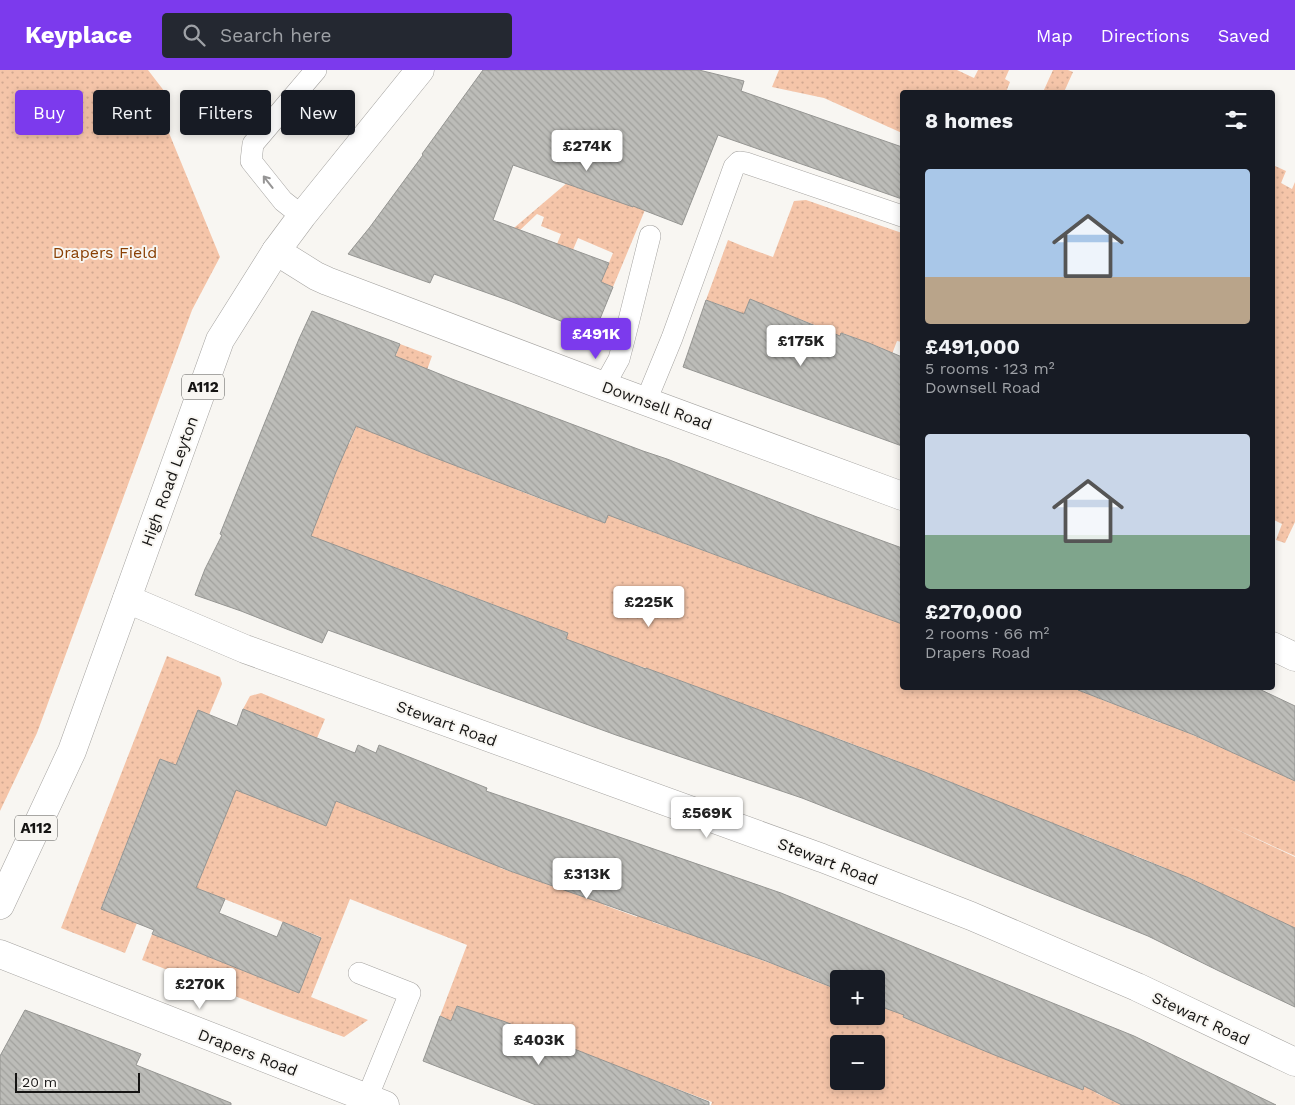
<!DOCTYPE html>
<html lang="en">
<head>
<meta charset="utf-8">
<style>
  body { margin:0; font-family:"Work Sans",sans-serif; background:#242831; color:#f1f3f6; height:100vh; display:flex; flex-direction:column; font-size:19px; white-space:nowrap }
  * { box-sizing:border-box; margin:0 }
  p { font-size:16px; color:#9ea1a6 }
  .icon { flex:none; width:28px; height:28px; fill:none; stroke:currentColor; stroke-width:2; stroke-linecap:round; stroke-linejoin:round }
  .map { position:relative; flex:1; overflow:hidden }
  .details { position:absolute; left:900px; top:20px; width:375px; height:600px; display:flex; flex-direction:column; background:#171b24; border-radius:5px; box-shadow:0 2px 8px #0003 }
  .details>* { flex:none }
  .banner { position:absolute; left:15px; top:20px; width:475px; height:45px; display:flex; gap:10px }
  .tools { position:absolute; left:830px; top:900px; display:grid; gap:10px }
  .tools a { display:grid; place-items:center; width:55px; height:55px; border-radius:5px; background:#171b24; box-shadow:0 2px 8px #0003; font-size:25px }
  .scale { position:absolute; left:15px; bottom:12px; width:125px; box-sizing:border-box; padding-left:5px; border:2px solid #151413; border-top:0; font-size:14px; line-height:18px; white-space:nowrap; color:#151413; -webkit-text-stroke:4px #f8f6f2; paint-order:stroke }
  .price { position:absolute; translate:-50% -42px; padding:0 11px; border-radius:5px; background:#fff; color:#222; font-size:16px; line-height:32px; filter:drop-shadow(0 1px 2px #0008) }
  .price::after { content:''; position:absolute; left:50%; top:30px; width:15px; height:11px; margin-left:-8px; background:inherit; clip-path:polygon(0 0,100% 0,50% 100%) }
  .price.selected { background:#7c3aed; color:#fff }
  ul { padding:0; list-style:none }
  li { display:grid; align-content:center; gap:10px; height:265px; padding:0 25px }
  li span { display:grid; place-items:center; height:155px; border-radius:5px; color:#555 }
  li>.icon { margin-inline-start:auto }
  span .icon { width:90px; height:90px; fill:#fffc; stroke-width:1 }
  li b { font-size:21px }
  h2 { display:flex; justify-content:space-between; align-items:center; height:60px; padding:0 25px; font-size:21px }
  .pill { padding:0 18px; border-radius:5px; background:#171b24; box-shadow:0 2px 8px #0003; font-size:18px; line-height:45px }
  .pill.selected { background:#7c3aed; color:#fff }
  header { display:flex; align-items:center; gap:30px; box-sizing:border-box; height:70px; padding:0 25px; background:#7c3aed; color:#fff }
  header strong { font-size:24px }
  nav { display:flex; gap:28px; margin-inline-start:auto; font-size:18px }
  .search { width:350px; height:45px; background:#242831; display:flex; align-items:center; gap:12px; box-sizing:border-box; padding:0 18px; border-radius:5px; color:#9ea1a6; font-size:19px }
  .map>svg:first-child { display:block }
  .green { fill:url(#green-dots); fill-rule:evenodd }
  .building { fill:url(#building-back-hatch); stroke:#959592 }
  .lines { fill:none; stroke-linecap:round; stroke-linejoin:round }
  .lane-casing { stroke:#a5a3a0; stroke-width:22 }
  .street-casing { stroke:#a5a3a0; stroke-width:29 }
  .primary-casing { stroke:#a5a3a0; stroke-width:29 }
  .lane { stroke:#fff; stroke-width:21 }
  .street { stroke:#fff; stroke-width:28 }
  .primary { stroke:#fff; stroke-width:28 }
  .oneway { stroke:#969595 }
  .labels { text-anchor:middle; stroke-width:4; stroke-linejoin:round; paint-order:stroke }
  .shield { fill:#f8f6f2; stroke:#595856; stroke-width:1 }
  .shield-label { font-size:15px; font-weight:bold; fill:#151413 }
  .park-label { font-size:16px; fill:#894004; stroke:#f8f6f2 }
  .street-label { font-size:16px; fill:#151413; stroke:#f8f6f2 }
</style>
</head>
<body>
<header>
<strong>Keyplace</strong>
<div class="search"><svg class="icon" aria-label="search" viewBox="0 0 24 24"><circle cx="10" cy="10" r="6"/><path d="M15 15l6 6"/></svg>Search here</div>
<nav><a>Map</a><a>Directions</a><a>Saved</a></nav>
</header>
<div class="map">
<svg width="1295" height="1035" viewBox="0 0 1295 1035">
  <defs>
    <pattern id="green-dots" width="8" height="8" patternUnits="userSpaceOnUse" patternTransform="scale(1.25)"><rect width="8" height="8" fill="#f5c5a9"/><path d="M2 2h.1M6 6h.1" fill="none" stroke="#d1a891" stroke-width="1.8" stroke-linecap="round"/></pattern>
    <pattern id="building-back-hatch" width="6" height="6" patternUnits="userSpaceOnUse" patternTransform="scale(1.25)"><rect width="6" height="6" fill="#bcbcb8"/><path d="M-1 5l2 2M0 0l6 6M5-1l2 2" fill="none" stroke="#a1a19d"/></pattern>
  </defs>
  <rect width="100%" height="100%" fill="#f8f6f2"/>
  <!-- green -->
  <path class="green" d="M0,0H148L168,26L169,63L220,187L192,240L37,663L0,741Z
    M779,0H957L974,8L978,0H1009L1005,9L1010,12L1006,22H902V63L824,28L772,17Z
    M1053,0H1068L1073,2L1064,22H1043Z
    M1273,95L1286,101L1281,113L1292,119L1295,112V452L1285,473L1276,470L1282,454L1272,449Z
    M568,112L645,140L613,217L601,212L613,183L578,168L565,199L550,192L561,164L541,156L544,147L537,144L518,162L508,163Z
    M806,130L902,163V272L897,271L879,318L882,278L842,263L828,300L818,296L831,261L799,249L764,240L748,234L736,265L726,237L706,230L728,170L745,177L773,187L794,131Z
    M400,274L432,286L412,342L419,345L408,377L444,391L473,366L461,398L497,412L510,380L527,387L515,419L551,433L581,408L570,440L605,453L617,421L626,452L759,501L768,478L779,508L809,520L818,496L877,544L902,553V618H1084L1083,622L1113,634L1119,618H1140L1131,641L1161,653L1170,631L1179,659L1295,710V786L1229,756L1295,787V859L1188,807L1177,830L1165,798L1134,785L1124,808L1106,801L1115,778L1084,765L1075,788L1065,758L1034,746L1025,768L1016,739L985,726L976,748L965,718L936,706L926,728L917,699L887,687L878,709L860,701L868,680L834,667L826,687L807,680L813,660L646,598L631,594L556,595L568,563L421,507L391,532L402,500L365,487L270,471L325,431L339,395L315,360L349,374L363,340L395,288Z
    M167,586L220,607L222,614L209,645L198,640L176,695L160,689L101,838L137,853L125,883L61,858Z
    M261,623L325,649L317,668L243,639L250,626Z
    M237,716L326,756L336,731L480,789L507,776L500,798L534,809L560,795L553,816L589,829L612,813L604,835L637,847L645,824L659,829L652,852L689,864L697,842L713,848L705,870L736,881L745,858L760,864L753,887L787,899L812,883L804,907L836,919L839,913V946H876V935L911,923L903,947L913,951L960,942L950,967L983,980L992,956L1050,1007L1083,1020L1092,996L1106,1002L1096,1023L1122,1035H711L712,1032L457,936L451,951L440,946L467,875L350,829L311,927L368,950L344,967L281,944L142,890L152,864L299,923L321,867L196,818ZM839,974H876V1011H839Z"/>
  <!-- building -->
  <path class="building" d="M483,0H699L744,11L741,21L902,77V129L718,65L682,155L633,136V137L513,95L493,150L609,193L601,212L613,217L593,266L566,253L510,231L434,204L430,213L348,184L370,157L423,85L422,84Z
    M750,229L840,266L841,263L869,273L902,287V376L683,297L706,230L744,244Z
    M312,241L400,274L395,286L452,309L643,381L667,389L817,447L902,478V554L608,445L605,453L433,387L356,356L336,402L311,466L568,563L566,569L646,599V598L827,665L925,702L1189,808L1295,858V937L1219,901L1148,866L922,775L802,728L616,665L328,560L322,573L241,541L195,525L205,499L222,465L220,464L265,352L299,269Z
    M1078,618H1257L1295,636V711L1194,665L1078,620Z
    M243,639L355,683L358,675L376,683L379,675L487,718L486,721L781,823L1134,966L1276,1035H1122L1084,1016L1083,1020L992,984L903,947L904,945L876,935V909H839V920L766,891L510,801L336,731L326,756L236,720L196,818L225,829L219,843L277,867L283,852L321,868L299,923L152,864L154,860L101,839L160,689L176,695L198,640L237,656Z
    M457,936L503,951L709,1032V1035H536L423,991L440,946L451,951Z
    M25,940L141,984L136,995L231,1033V1035H0V986Z"/>
  <g class="lines">
    <defs>
      <path id="lane" d="M302,146L283,131L251,91L253,74L316,0
        M604,316L619,289L624,270L650,166
        M646,331L672,268L734,97L739,92L746,93L902,146
        M359,903L410,923L367,1028"/>
      <path id="street" d="M276,181L316,206L327,211L604,316L902,426
        M127,529L245,579L822,788L971,846L1137,917L1295,992
        M1272,576L1295,587
        M0,884L385,1035"/>
      <path id="primary" d="M0,835L72,681L220,270L276,181L302,146L420,0"/>
    </defs>
    <!-- lane casing -->
    <use href="#lane" class="lane-casing"/>
    <!-- street casing -->
    <use href="#street" class="street-casing"/>
    <!-- primary casing -->
    <use href="#primary" class="primary-casing"/>
    <!-- lane -->
    <use href="#lane" class="lane"/>
    <!-- street -->
    <use href="#street" class="street"/>
    <!-- primary -->
    <use href="#primary" class="primary"/>
  </g>
  <!-- one-way arrows -->
  <defs><path id="oneway-shaft" d="M-6 0H5M1.5-3L5.5 0L1.5 3" fill="none" stroke-width="1.6" stroke-linecap="round" stroke-linejoin="round" transform="scale(1.25)"/></defs>
  <use class="oneway" href="#oneway-shaft" transform="translate(268 112) rotate(-128)"/>
  <g class="labels">
    <!-- shield labels -->
    <g class="shield">
      <rect x="182" y="304.5" width="42" height="25" rx="4"/>
      <rect x="15" y="745.5" width="42" height="25" rx="4"/>
    </g>
    <g class="shield-label">
      <text x="203" y="322">A112</text>
      <text x="36" y="763">A112</text>
    </g>
    <!-- park labels -->
    <g class="park-label">
      <text x="105" y="188">Drapers Field</text>
    </g>
    <!-- street labels -->
    <g class="street-label">
      <text transform="translate(657 335) rotate(20)" y="6">Downsell Road</text>
      <text transform="translate(169 411) rotate(-70)" y="6">High Road Leyton</text>
      <text transform="translate(447 653) rotate(20)" y="6">Stewart Road</text>
      <text transform="translate(828 791) rotate(21)" y="6">Stewart Road</text>
      <text transform="translate(1201 948) rotate(25)" y="6">Stewart Road</text>
      <text transform="translate(248 982) rotate(21)" y="6">Drapers Road</text>
    </g>
  </g>
</svg>
<div class="tools">
<a>+</a>
<a>−</a>
</div>
<div class="scale">20 m</div>
<b class="price" style="left:587px;top:102px">£274K</b>
<b class="price selected" style="left:596px;top:290px">£491K</b>
<b class="price" style="left:801px;top:297px">£175K</b>
<b class="price" style="left:649px;top:558px">£225K</b>
<b class="price" style="left:707px;top:769px">£569K</b>
<b class="price" style="left:587px;top:830px">£313K</b>
<b class="price" style="left:200px;top:940px">£270K</b>
<b class="price" style="left:539px;top:996px">£403K</b>
<div class="banner">
<a class="pill selected">Buy</a>
<a class="pill">Rent</a>
<a class="pill">Filters</a>
<a class="pill">New</a>
</div>
<section class="details">
<h2>8 homes<svg class="icon" aria-label="filters" viewBox="0 0 24 24"><path d="M4 7h16M4 17h16"/><circle cx="9" cy="7" r="2"/><circle cx="15" cy="17" r="2"/></svg></h2>
<ul>
<li><span style="background:linear-gradient(#a9c7e8 70%,#b9a48a 0)"><svg class="icon" aria-label="home" viewBox="0 0 24 24"><path d="M3 11l9-7 9 7M6 9v11h12V9"/></svg></span><div><b>£491,000</b><p>5 rooms · 123 m²</p><p>Downsell Road</p></div></li>
<li><span style="background:linear-gradient(#c9d6e8 65%,#7fa58c 0)"><svg class="icon" aria-label="home" viewBox="0 0 24 24"><path d="M3 11l9-7 9 7M6 9v11h12V9"/></svg></span><div><b>£270,000</b><p>2 rooms · 66 m²</p><p>Drapers Road</p></div></li>
</ul>
</section>
</div>
</body>
</html>
